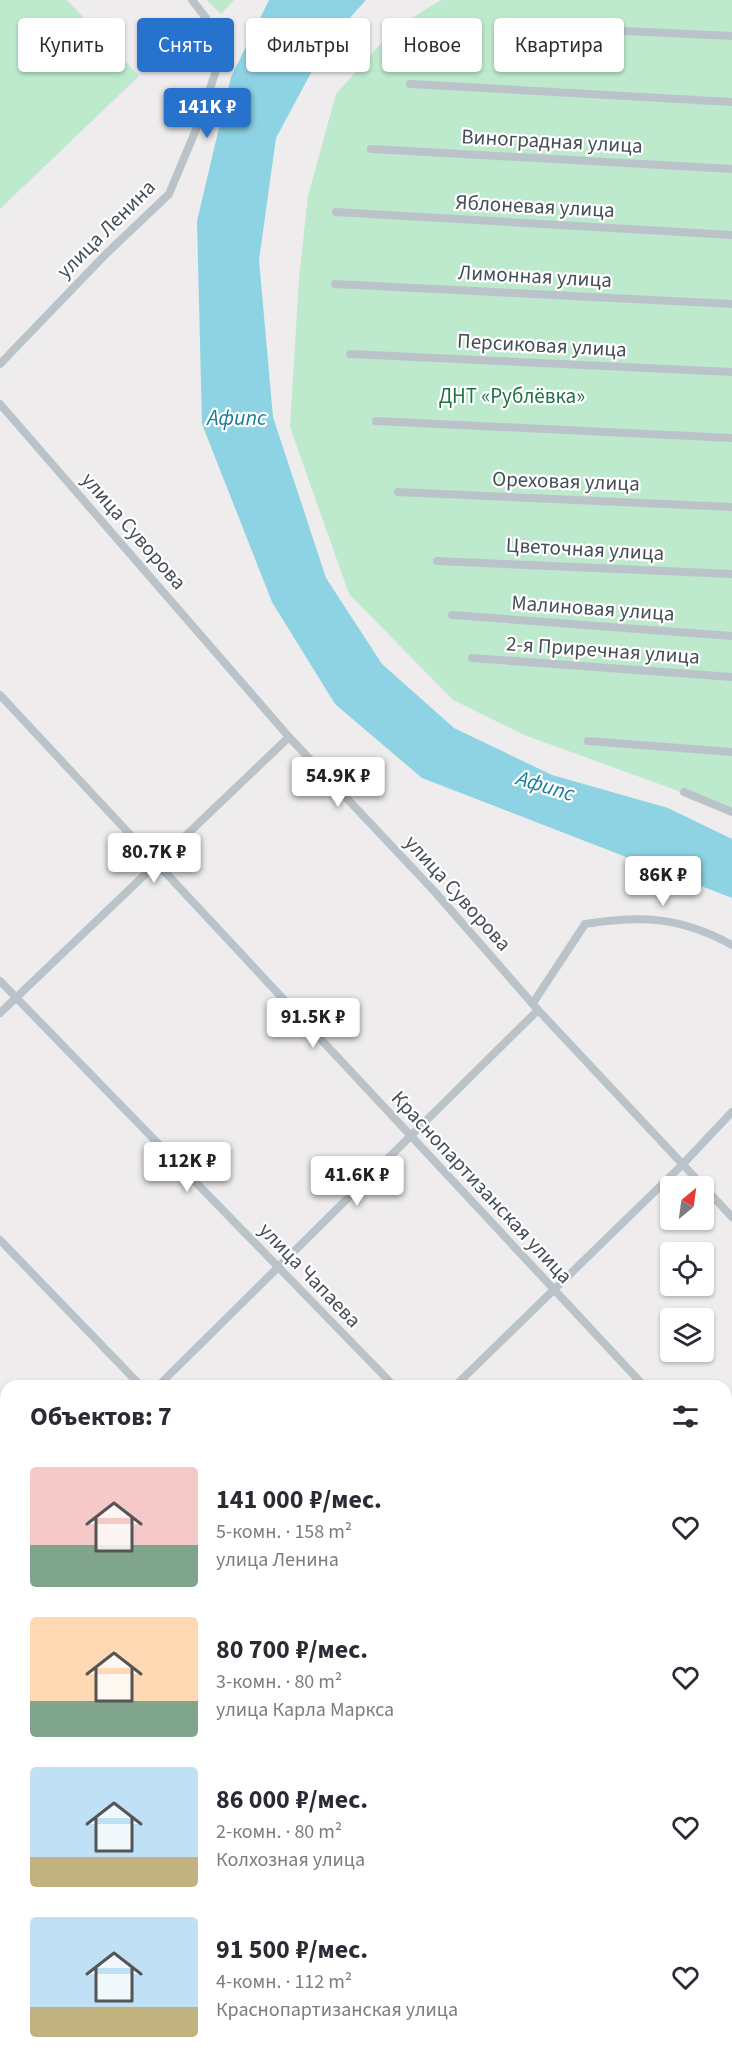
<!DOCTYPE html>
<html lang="ru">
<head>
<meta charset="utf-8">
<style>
  body { margin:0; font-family:"Source Sans 3",sans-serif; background:#f7f7f7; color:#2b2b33; height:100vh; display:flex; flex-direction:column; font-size:22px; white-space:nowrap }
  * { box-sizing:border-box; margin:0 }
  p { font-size:20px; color:#7c7c81 }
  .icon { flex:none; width:33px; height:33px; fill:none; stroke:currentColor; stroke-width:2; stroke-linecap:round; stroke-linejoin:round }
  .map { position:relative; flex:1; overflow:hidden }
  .drawer { position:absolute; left:0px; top:1380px; width:732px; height:684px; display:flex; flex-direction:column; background:#fff; border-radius:18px 18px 0 0; box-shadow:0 2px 4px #0004 }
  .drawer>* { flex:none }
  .top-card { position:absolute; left:18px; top:18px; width:696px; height:54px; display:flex; gap:12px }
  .needle { width:39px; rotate:29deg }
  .buttons { position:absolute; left:660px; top:1176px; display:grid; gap:12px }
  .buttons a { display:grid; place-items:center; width:54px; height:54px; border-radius:6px; background:#fff; box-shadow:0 2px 4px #0004; font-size:30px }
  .price { position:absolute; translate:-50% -51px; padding:0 14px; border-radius:6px; background:#fff; color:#222; font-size:20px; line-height:39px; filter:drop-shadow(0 2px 3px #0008) }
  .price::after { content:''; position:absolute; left:50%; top:36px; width:18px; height:14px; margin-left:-9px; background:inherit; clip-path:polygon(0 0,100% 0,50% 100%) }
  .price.active { background:#2772cd; color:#fff }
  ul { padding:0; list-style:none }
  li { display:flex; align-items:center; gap:18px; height:150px; padding:0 30px }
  li span { display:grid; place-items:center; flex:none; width:168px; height:120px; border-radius:6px; color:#555 }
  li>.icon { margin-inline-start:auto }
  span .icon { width:72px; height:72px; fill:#fffc; stroke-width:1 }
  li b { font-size:26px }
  h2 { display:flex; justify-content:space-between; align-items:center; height:72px; padding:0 30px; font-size:26px }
  .pill { padding:0 21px; border-radius:6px; background:#fff; box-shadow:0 2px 4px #0004; font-size:21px; line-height:54px }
  .pill.active { background:#2772cd; color:#fff }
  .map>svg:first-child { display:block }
  .green { fill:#bdeacd }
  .water { fill:#8dd3e3 }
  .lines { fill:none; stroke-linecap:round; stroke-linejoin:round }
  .street { stroke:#bbc3ca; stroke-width:8 }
  .labels { text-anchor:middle; stroke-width:4.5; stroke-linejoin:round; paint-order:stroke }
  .street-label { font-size:21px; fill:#464f57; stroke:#fff }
  .park-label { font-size:21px; fill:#1e7246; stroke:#fff }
  .water-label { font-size:22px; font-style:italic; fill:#187f99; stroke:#fff }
</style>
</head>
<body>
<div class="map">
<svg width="732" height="2064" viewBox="0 0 732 2064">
  <rect width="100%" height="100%" fill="#eeecec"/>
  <!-- green -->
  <path class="green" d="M0,0H67L139,76L0,209Z
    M207,0H234L221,14Z
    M441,0H732V815L673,789L524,735L453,700L349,594L290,427L299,278L308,196L336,94L395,28Z
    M732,1925V2064H616L619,2058H726V1932Z"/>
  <!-- water -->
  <path class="water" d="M269,0H366L327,43L276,138L259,260L273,417L326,578L382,664L454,728L552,775L668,808L732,839V898L422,778L335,704L272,602L202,424L197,221L231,77Z
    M732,1793V1904L726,1911V1799Z
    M530,2058H604L600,2064H527Z"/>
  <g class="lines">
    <!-- street -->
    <path class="street" d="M519,26L732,36
      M410,84L732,102
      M371,149L732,169
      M336,212L732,235
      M335,284L732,304
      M350,354L732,372
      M0,364L105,255L169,194L195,132L217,68L216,47L206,18L192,0
      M0,404L289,737L435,892L538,1010L703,1186
      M376,421L732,438
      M398,492L732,507
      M437,561L732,574
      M452,615L732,636
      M472,658L732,677
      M0,695L644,1386
      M588,741L732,752
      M684,792L732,812
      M0,981L394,1386
      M533,1003L585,924C642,915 681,917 732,945
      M0,1013L289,737
      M704,1187L732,1217
      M0,1240L141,1386
      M158,1386L538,1010
      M455,1386L682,1165L732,1112
      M726,1473L732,1479
      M0,1512L6,1518
      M0,1547L6,1542
      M726,1596L732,1587
      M0,1770L6,1776
      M0,1835L6,1829
      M0,2019L6,2025
      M40,2058L46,2064
      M684,2058L685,2064
      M203,2064L208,2058
      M451,2064L457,2058"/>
  </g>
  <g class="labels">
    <!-- street labels -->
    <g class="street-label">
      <text transform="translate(552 141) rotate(3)" y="7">Виноградная улица</text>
      <text transform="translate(535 206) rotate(3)" y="7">Яблоневая улица</text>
      <text transform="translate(106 229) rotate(-45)" y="7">улица Ленина</text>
      <text transform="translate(535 276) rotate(3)" y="7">Лимонная улица</text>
      <text transform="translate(542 345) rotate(3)" y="7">Персиковая улица</text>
      <text transform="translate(566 481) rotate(2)" y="7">Ореховая улица</text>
      <text transform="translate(134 531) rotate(49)" y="7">улица Суворова</text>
      <text transform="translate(585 549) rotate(3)" y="7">Цветочная улица</text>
      <text transform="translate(593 608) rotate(4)" y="7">Малиновая улица</text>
      <text transform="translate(603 650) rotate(4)" y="7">2-я Приречная улица</text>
      <text transform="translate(458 893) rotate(48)" y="7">улица Суворова</text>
      <text transform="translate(482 1187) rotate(47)" y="7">Краснопартизанская улица</text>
      <text transform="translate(310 1275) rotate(46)" y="7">улица Чапаева</text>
    </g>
    <!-- park labels -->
    <g class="park-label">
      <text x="512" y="403">ДНТ «Рублёвка»</text>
    </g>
    <!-- water labels -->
    <g class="water-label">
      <text x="237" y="425">Афипс</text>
      <text transform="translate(546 785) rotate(17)" y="8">Афипс</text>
    </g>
  </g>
</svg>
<div class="buttons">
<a><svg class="needle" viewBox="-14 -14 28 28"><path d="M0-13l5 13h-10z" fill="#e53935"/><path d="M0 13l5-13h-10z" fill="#7c7c81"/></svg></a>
<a><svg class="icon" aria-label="locate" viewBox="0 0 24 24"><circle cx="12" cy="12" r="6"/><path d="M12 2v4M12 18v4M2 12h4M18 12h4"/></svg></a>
<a><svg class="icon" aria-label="layers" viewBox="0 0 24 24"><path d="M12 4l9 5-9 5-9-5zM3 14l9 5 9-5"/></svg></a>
</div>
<b class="price active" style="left:207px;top:139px">141K ₽</b>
<b class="price" style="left:338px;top:808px">54.9K ₽</b>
<b class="price" style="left:154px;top:884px">80.7K ₽</b>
<b class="price" style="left:663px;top:907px">86K ₽</b>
<b class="price" style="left:313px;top:1049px">91.5K ₽</b>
<b class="price" style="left:187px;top:1193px">112K ₽</b>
<b class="price" style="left:357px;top:1207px">41.6K ₽</b>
<div class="top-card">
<a class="pill">Купить</a>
<a class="pill active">Снять</a>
<a class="pill">Фильтры</a>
<a class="pill">Новое</a>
<a class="pill">Квартира</a>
</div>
<section class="drawer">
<h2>Объектов: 7<svg class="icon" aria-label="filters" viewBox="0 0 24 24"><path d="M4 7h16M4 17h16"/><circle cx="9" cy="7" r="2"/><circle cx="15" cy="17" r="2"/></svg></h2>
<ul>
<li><span style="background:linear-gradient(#f6c9c9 65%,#7fa58c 0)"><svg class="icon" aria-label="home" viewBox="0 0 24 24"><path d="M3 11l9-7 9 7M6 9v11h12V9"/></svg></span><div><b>141 000 ₽/мес.</b><p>5-комн. · 158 m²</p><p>улица Ленина</p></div><svg class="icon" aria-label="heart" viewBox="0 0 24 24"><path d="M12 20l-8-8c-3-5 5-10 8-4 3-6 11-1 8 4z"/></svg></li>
<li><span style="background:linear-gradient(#ffd9b3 70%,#7fa58c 0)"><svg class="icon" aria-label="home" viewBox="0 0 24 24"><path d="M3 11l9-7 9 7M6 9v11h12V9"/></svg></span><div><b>80 700 ₽/мес.</b><p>3-комн. · 80 m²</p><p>улица Карла Маркса</p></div><svg class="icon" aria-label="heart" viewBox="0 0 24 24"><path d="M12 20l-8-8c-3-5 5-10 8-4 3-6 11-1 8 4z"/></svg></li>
<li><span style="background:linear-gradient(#bfe0f5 75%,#c2b280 0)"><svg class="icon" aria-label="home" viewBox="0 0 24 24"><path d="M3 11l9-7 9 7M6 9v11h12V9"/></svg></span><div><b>86 000 ₽/мес.</b><p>2-комн. · 80 m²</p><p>Колхозная улица</p></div><svg class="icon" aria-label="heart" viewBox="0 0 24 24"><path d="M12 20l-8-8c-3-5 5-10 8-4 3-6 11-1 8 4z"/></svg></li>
<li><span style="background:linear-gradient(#bfe0f5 75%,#c2b280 0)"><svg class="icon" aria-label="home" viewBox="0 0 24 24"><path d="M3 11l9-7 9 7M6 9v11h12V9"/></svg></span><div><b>91 500 ₽/мес.</b><p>4-комн. · 112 m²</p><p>Краснопартизанская улица</p></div><svg class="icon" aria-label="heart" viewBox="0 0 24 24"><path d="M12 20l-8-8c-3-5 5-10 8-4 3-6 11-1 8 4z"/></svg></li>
</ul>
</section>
</div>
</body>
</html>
